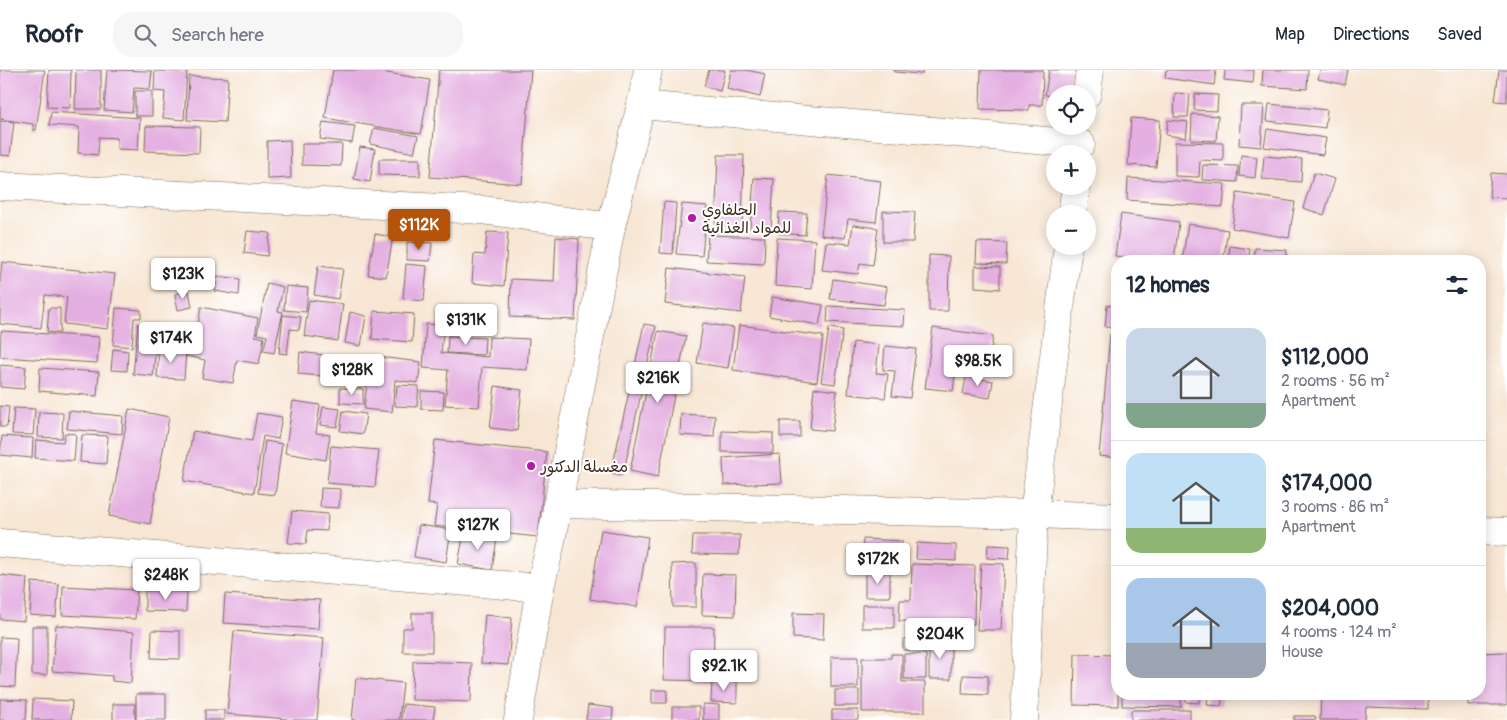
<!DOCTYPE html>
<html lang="en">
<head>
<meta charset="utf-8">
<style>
  body { margin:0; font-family:Pangolin,"Playpen Sans Arabic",sans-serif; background:#f6f6f7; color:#1f2937; height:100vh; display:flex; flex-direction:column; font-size:19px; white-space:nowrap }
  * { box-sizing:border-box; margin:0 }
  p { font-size:16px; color:#747a83 }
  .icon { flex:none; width:28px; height:28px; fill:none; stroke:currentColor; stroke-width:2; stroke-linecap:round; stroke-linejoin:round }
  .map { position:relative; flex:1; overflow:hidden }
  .sheet { position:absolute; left:1111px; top:185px; width:375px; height:445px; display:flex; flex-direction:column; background:#fff; border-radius:20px; box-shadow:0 2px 12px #0003 }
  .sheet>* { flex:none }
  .fabs { position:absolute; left:1046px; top:15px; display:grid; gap:10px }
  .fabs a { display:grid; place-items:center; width:50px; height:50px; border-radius:50%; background:#fff; box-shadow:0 2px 12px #0003; font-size:25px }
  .price { position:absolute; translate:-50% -42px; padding:0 11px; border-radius:5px; background:#fff; color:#222; font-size:16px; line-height:32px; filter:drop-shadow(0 1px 2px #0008) }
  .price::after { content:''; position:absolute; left:50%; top:30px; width:15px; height:11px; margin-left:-8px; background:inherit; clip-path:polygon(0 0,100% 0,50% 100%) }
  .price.current { background:#b45309; color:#fff }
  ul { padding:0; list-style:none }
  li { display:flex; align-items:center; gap:15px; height:125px; padding:0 15px }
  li+li { border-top:1px solid #e0e1e3 }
  li span { display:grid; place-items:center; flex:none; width:140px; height:100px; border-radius:15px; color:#555 }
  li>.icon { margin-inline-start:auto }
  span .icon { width:60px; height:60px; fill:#fffc; stroke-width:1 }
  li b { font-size:21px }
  h2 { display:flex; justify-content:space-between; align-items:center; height:60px; padding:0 15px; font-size:21px }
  header { display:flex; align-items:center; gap:30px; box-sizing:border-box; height:70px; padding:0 25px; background:#fff; border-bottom:1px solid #e0e1e3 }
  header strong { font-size:24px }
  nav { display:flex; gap:28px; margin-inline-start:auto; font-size:18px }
  .search { width:350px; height:45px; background:#f6f6f7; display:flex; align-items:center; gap:12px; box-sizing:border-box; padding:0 18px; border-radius:20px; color:#747a83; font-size:19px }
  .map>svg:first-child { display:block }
  .building { fill:#e4afe1 }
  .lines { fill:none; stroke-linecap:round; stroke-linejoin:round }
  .street-casing { stroke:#7d6c5d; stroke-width:29 }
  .secondary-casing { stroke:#7d6c5d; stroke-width:29 }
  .street { stroke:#fff; stroke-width:28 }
  .secondary { stroke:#fff; stroke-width:28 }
  .poi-dot { fill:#b5179e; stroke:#fff; stroke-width:2 }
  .labels { text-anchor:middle; stroke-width:4; stroke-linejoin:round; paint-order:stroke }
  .poi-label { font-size:16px; fill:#3b2a1e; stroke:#fff; text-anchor:start }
</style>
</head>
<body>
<header>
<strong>Roofr</strong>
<div class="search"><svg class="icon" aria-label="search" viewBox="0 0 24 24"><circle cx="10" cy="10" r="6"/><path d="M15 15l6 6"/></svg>Search here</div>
<nav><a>Map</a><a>Directions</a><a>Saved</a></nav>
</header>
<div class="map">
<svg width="1507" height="650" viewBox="0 0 1507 650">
  <rect width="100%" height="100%" fill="#fff"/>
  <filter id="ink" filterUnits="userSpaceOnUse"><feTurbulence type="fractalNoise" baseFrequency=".02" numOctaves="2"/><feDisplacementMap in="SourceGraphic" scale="10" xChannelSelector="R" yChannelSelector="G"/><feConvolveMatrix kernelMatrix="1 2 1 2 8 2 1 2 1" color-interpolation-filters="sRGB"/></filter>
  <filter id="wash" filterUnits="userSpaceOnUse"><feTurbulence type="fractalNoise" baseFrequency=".0096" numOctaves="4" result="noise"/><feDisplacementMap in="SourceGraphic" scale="20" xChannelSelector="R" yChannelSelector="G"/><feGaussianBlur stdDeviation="1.12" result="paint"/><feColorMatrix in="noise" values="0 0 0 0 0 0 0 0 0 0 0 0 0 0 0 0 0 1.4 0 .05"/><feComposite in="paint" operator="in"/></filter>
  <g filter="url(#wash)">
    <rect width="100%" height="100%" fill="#f7e6d3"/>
    <g id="blocks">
      <!-- building -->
      <path class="building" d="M0,0H45L36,60H33V54L0,49Z
        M49,0H71L70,38L47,37Z
        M76,0H101V39H75Z
        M107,0L152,1L150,19L134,18L132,42L104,40Z
        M333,0H369L430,10L421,64L325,48Z
        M439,0H531L522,114L430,107Z
        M709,0H725L720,21L704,16Z
        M731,0H746L765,4L760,27L727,19Z
        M894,0H923L922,4L894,2Z
        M981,0H1043L1042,35H1029V40L980,39Z
        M1049,0H1081L1078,24H1055V26L1045,25Z
        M1166,0H1216L1214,15L1165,8Z
        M1225,0H1254L1253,13L1224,10Z
        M1263,0H1308L1307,19L1262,16Z
        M1320,0H1348L1345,15L1318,9Z
        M1499,0H1507V32L1495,31Z
        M155,1L187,2L184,50L163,48L165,22L154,21Z
        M189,6L228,8L225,52L187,50Z
        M135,21H152V46H135Z
        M1175,23L1190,24L1188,47H1174Z
        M1195,24L1218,25L1217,41L1194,40Z
        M1269,34L1327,40L1325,58L1267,51Z
        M1241,35H1264L1261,77L1239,75Z
        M51,42L140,48L138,80L117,79V68L99,67L98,85L78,83L79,57L49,55Z
        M1192,44L1218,46L1216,71L1191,70Z
        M1131,48L1160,50L1156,97L1128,95Z
        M1168,50L1188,52L1186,68L1166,65Z
        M0,51L14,52L10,86L0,85Z
        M323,52L355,56L352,73L320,69Z
        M146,56L200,57L199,83L145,81Z
        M374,58L418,66L414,83L370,74Z
        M1267,59L1326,68L1323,85L1264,77Z
        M290,70L291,108L267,109V71Z
        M1175,72L1223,73V91L1200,90L1199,107L1175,106Z
        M302,74H342L341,96L302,95Z
        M360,77L375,79L370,112L354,109Z
        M718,85H744L742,161L715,160Z
        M1241,85L1257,87L1255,108L1239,106Z
        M1264,86L1302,89L1301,112L1262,109Z
        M379,89H420V106L379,105Z
        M1203,95L1238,96L1237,112L1202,110Z
        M1314,103L1335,109L1324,145L1303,138Z
        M1491,103L1507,104V128L1489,127Z
        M828,105L881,111L876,152L848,149L845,168L821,165Z
        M754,108L774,109L771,160L750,159Z
        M1128,108L1225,114L1223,137L1127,130Z
        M1237,123L1295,132L1289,168L1232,158Z
        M664,132L676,133L673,184L660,183Z
        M682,134L707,136L702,186L676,184Z
        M883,141L915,142L913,172H883Z
        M779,142L807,143L805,165L778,163Z
        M1121,144L1179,152L1174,191H1155L1115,186Z
        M1188,154L1228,160L1223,191H1182Z
        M853,155L878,158L873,195L860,193L858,204L822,200L826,172L850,174Z
        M247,161L270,163L267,186L244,183Z
        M487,162L508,163L504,216L472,213L474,184L485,185Z
        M375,164L393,167L386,207L368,205Z
        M708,165L765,167L764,194L706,191Z
        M556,167L579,169L575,250L510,247L511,209L554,211Z
        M777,168L815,170L812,219L775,216Z
        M407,172L432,173L430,191L407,190Z
        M977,172L1007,173L1006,194L976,193Z
        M1230,176L1250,179L1248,191H1228Z
        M1255,178L1287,180L1286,191H1254Z
        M929,185L949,186L948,241H929Z
        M2,192L115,204L108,259L64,254L67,227L45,225L41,258L0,254V210Z
        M406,194L427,196L424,231L403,229Z
        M318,196L343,199L338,229L314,225Z
        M975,196L1000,197V219L975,217Z
        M669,198L745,207L741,243L665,234Z
        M217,206L240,209L239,225L215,221Z
        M833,209L887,217L884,235L830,229Z
        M267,213L283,217L278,241L283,242L274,283L263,281L267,266L257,264Z
        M286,216L308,218L306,242L284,240Z
        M189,221L192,237L178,240L175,224Z
        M772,227L823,235L819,255L769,246Z
        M309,230L343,234L338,271L304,266Z
        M1107,235L1118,236V258L1105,257Z
        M828,236L905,240L904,256L827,252Z
        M201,237L258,248L255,266L264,268L259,294L237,290L233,313L202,308L205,290L186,286L192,254L198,255Z
        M49,238H60V263L47,262Z
        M116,238L141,240V248H134L132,277L113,275Z
        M374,241L414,244L412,272L372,269Z
        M350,242L366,246L361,276L345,273Z
        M283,245L301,247L299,260L290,259L287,284L279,283Z
        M703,253L734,258L728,298L697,293Z
        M138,254L158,256L153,306L133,304Z
        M426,254L444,255L441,283L488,287L489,267L529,269L527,300L482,297L479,337L445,335L448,300L423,298Z
        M644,254L656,256L623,405L611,403Z
        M739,255L823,266L817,312L733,300Z
        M829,258L843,260L835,314L821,312Z
        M933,258L993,266L989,297L957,292L953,321L925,318Z
        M1,261L99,267L97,293L0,287Z
        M658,261L686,266L658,407L630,401Z
        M1110,264H1118V388L1099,386Z
        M448,266L485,268L484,285L447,283Z
        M853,272L879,275L876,303L888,304L885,328L848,324Z
        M885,276L916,279L910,328L892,326L895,301L883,300Z
        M113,279L128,281L127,301L111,300Z
        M159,279L186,281L184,309L157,308Z
        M300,282L323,285L321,306L298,304Z
        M326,286L351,289L348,309L324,306Z
        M370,286L421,292L418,313L395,310L392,342L364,339Z
        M0,295L26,297L24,319L0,317Z
        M40,298L99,302L97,326L39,321Z
        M966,307L993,311L990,328L963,324Z
        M397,315L419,316L417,337L395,336Z
        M495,316L522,320L517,361L490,358Z
        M340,318L363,319V334L340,333Z
        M814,318L837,321L832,361L810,359Z
        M421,321L444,322L443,340L421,339Z
        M293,331L320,335L316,363L330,365L326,390L285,383Z
        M0,336L9,337L7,357H0Z
        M323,337L340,339L337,357L320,355Z
        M14,338L35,339L33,365L12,364Z
        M129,339L169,347L150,454L109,446Z
        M69,341L123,346L122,364L67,359Z
        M343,341L366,344L363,364L340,361Z
        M39,342L63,343L62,368L38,367Z
        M257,343L282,347L278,369L263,366L254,423L184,411L193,361L252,371Z
        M681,344L715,346L714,367L680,365Z
        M780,351H800V367H780Z
        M722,361L773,363V383L722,382Z
        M65,363L76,364L74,391L35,388L36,370L63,372Z
        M82,365L108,366L106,394L80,392Z
        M2,366L33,368L32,388L0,385Z
        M435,370L547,382L538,467L434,456L437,435L428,434Z
        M265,371L282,374L275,425L258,423Z
        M331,376L379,380L375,417L327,413Z
        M780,384L782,413L724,415L723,388Z
        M321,418L340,419L339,438L320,437Z
        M292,441L328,444L327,461L308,460L306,474L288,473Z
        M419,455L451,460L446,492L414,487Z
        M601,460L648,467L637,537L590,529Z
        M464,462L497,468L492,500L458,494Z
        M693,465H740L739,485L692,484Z
        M863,469L902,471L901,493L862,492Z
        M917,473L956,475V491L916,489Z
        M988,475L1010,476L1009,489L987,488Z
        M696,493V537H673L672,494Z
        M981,493L1004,494L1001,560H977Z
        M912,494L975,496L974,554L899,551L900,530H911Z
        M865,502H890V527H865Z
        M703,504L736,505L735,546L702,545Z
        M0,505L27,508L24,551L0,549Z
        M32,512L59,514L56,547L30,545Z
        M63,516L137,520L135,549L62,545Z
        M145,520L187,521L186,542L145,541Z
        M225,524L320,530L318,559L223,553Z
        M862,535H894V558H862Z
        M412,543H432V582H403V558H412Z
        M793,543L824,544L823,570L793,568Z
        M485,545L512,548L508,595L481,593Z
        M56,555L134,562L131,613L112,611V606L52,601Z
        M32,556H47V605H32Z
        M665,557H714L713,611L664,610Z
        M152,560L180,561V589L151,588Z
        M234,561L324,568L317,650H286L287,649L227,644Z
        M0,567L17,568L15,617L0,616Z
        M903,569H916L915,580H903Z
        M929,572H951V609H929Z
        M1507,582V635H1468V624H1480V583Z
        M891,584H902V612H925V642H862V588H891Z
        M904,584H926V609H904Z
        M1075,584L1118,585V636L1074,635Z
        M831,587H858V617H831Z
        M413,591L472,593L471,632L412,630Z
        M963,605L988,606V625L962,624Z
        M356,608L403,613L399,650H352Z
        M712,611H737V633L711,632Z
        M652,620H667V633H652Z
        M835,620H859V636H835Z
        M136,624H166V650H136Z
        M1122,624H1181V637L1122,636Z
        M1186,624H1199V633L1186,632Z
        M1208,624H1223L1221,636L1207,635Z
        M1321,624H1428V639L1366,637L1365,650H1320Z
        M0,629L27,630L26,650H0Z
        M33,629L72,631L71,650H32Z
        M113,634H135V650H113Z
        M403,634L435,637L433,650H401Z
        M703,634L719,635V650H703Z
        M588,635L613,638L612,650H586Z
        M672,637H699V650H672Z
        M205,640H224V650H205Z
        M832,640H858V650H832Z
        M1131,640H1190V650H1131Z
        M1294,646H1315L1316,650H1294Z"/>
    </g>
  </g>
  <g filter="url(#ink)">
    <use href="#blocks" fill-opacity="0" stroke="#7d6c5d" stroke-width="1"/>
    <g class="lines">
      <defs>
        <path id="street" d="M1087,24L1090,0
          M641,35L1081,74
          M0,116L482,140L611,157
          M1072,144L1076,116
          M557,434L1034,444L1118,447
          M1480,461L1507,462
          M0,473L540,518
          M1024,650L1034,444L1068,176"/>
        <path id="secondary" d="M518,650L540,518L550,476L611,157L641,35L648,0"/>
      </defs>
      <!-- street casing -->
      <use href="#street" class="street-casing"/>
      <!-- secondary casing -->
      <use href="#secondary" class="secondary-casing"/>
      <!-- street -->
      <use href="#street" class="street"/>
      <!-- secondary -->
      <use href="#secondary" class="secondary"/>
    </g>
  </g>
  <!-- markers -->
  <g class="poi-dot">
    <circle cx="692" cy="148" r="5"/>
    <circle cx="531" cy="396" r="5"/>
  </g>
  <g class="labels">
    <!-- poi labels -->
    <g class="poi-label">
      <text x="702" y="145">الحلفاوي<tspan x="702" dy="18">للمواد الغذائية</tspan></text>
      <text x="541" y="402">مغسلة الدكتور</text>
    </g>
  </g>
</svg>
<div class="fabs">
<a><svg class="icon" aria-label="locate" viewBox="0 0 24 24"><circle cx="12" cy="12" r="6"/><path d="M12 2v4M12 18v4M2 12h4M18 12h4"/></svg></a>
<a>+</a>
<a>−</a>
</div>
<b class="price current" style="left:419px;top:181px">$112K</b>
<b class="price" style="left:183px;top:230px">$123K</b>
<b class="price" style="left:466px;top:276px">$131K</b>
<b class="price" style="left:171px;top:294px">$174K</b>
<b class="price" style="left:978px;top:317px">$98.5K</b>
<b class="price" style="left:352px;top:326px">$128K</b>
<b class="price" style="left:658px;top:334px">$216K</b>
<b class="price" style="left:478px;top:481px">$127K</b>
<b class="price" style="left:878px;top:515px">$172K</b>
<b class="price" style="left:166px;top:531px">$248K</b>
<b class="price" style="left:940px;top:590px">$204K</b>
<b class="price" style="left:724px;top:622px">$92.1K</b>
<section class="sheet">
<h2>12 homes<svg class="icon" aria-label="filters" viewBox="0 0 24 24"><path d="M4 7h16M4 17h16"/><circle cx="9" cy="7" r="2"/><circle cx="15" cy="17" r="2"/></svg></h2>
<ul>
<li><span style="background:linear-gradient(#c9d6e8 75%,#7fa58c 0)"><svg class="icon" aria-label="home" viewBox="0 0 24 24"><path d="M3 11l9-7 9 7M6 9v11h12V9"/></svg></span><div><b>$112,000</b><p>2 rooms · 56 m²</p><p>Apartment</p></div></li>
<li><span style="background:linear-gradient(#bfe0f5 75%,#8fb573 0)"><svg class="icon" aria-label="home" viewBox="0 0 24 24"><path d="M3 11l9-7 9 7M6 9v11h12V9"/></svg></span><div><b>$174,000</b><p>3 rooms · 86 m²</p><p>Apartment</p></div></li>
<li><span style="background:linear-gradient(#a9c7e8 65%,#9aa5b1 0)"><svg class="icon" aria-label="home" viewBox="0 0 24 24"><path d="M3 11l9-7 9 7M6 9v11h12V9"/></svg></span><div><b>$204,000</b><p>4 rooms · 124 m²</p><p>House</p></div></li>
</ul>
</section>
</div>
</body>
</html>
